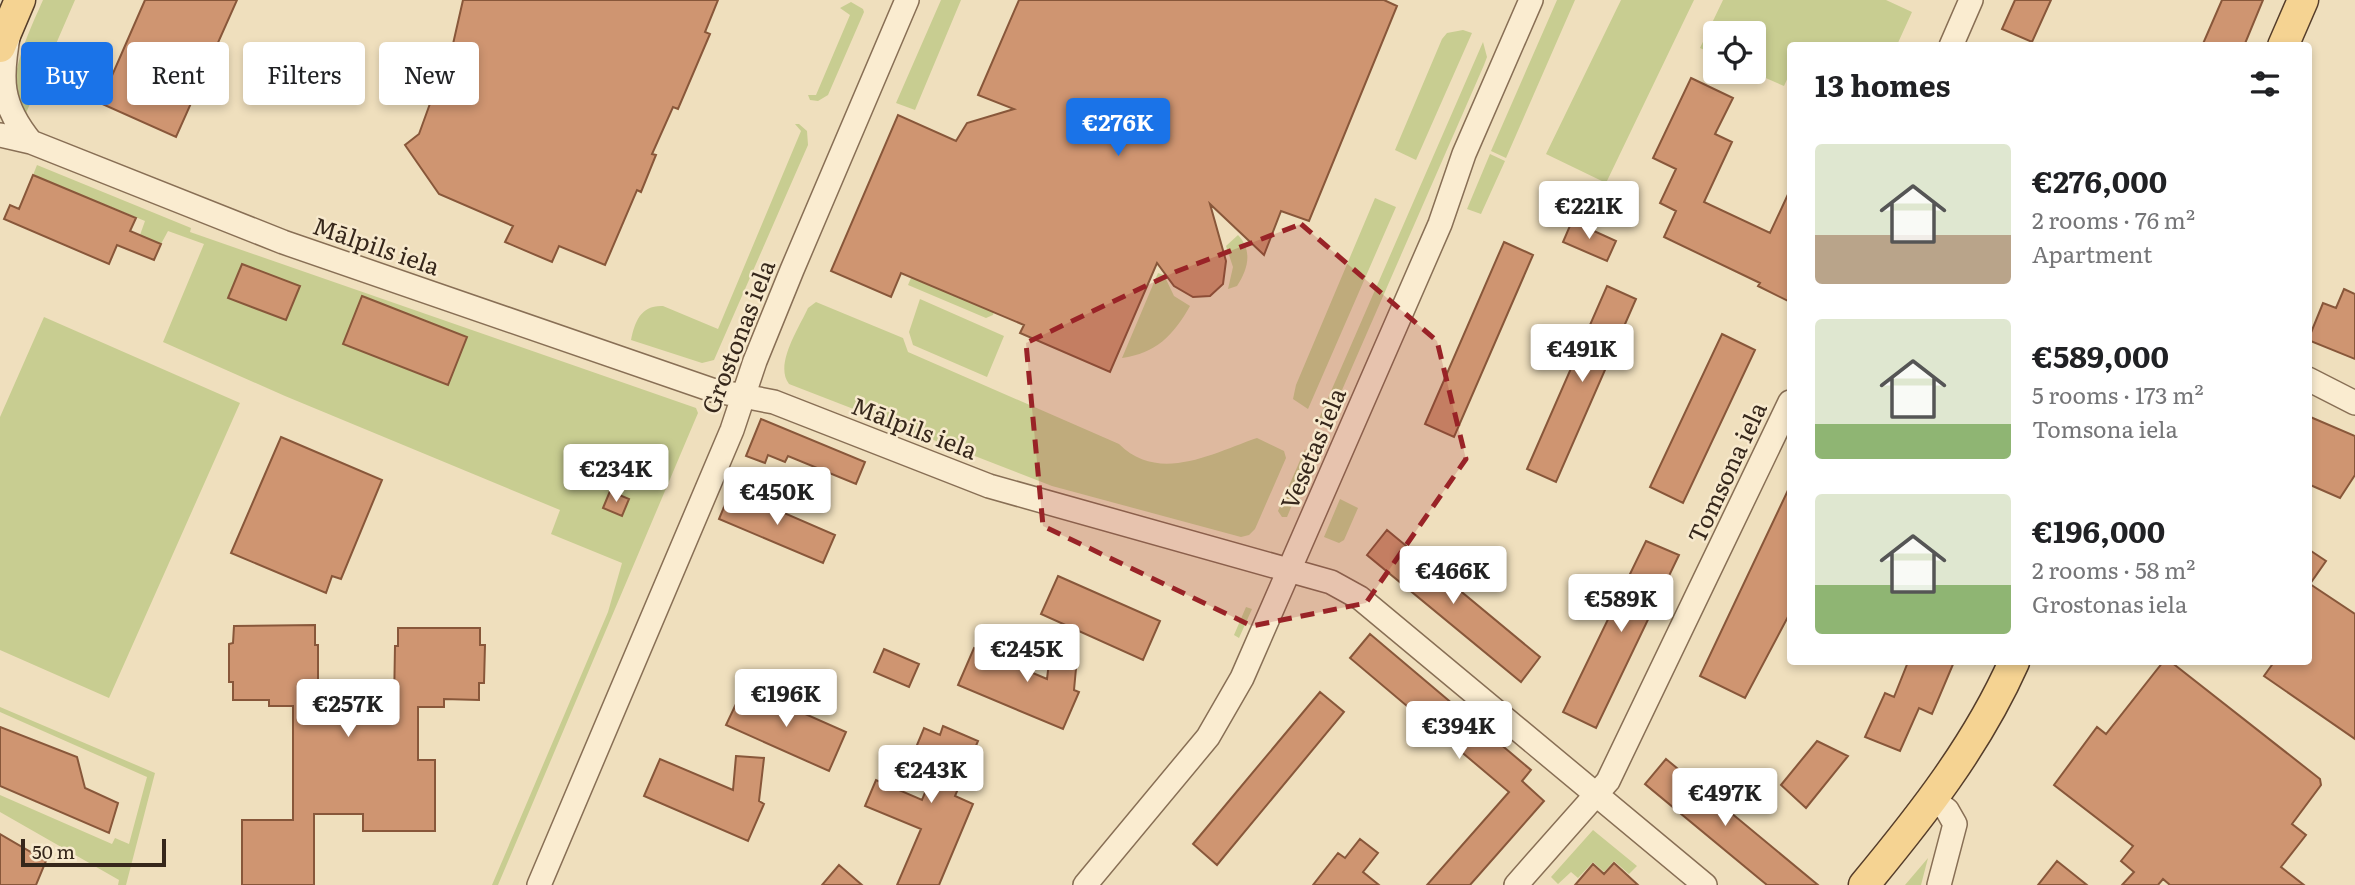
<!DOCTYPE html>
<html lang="en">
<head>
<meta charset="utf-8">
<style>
  body { margin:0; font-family:Literata,serif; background:#f6f6f6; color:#202124; height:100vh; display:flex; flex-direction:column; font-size:26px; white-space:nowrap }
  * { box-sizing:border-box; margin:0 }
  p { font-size:23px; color:#757577 }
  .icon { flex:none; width:38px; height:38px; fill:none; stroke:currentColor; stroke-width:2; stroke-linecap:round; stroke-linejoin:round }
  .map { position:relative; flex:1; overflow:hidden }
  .sheet { position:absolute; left:1787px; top:42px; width:525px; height:623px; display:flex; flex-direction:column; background:#fff; border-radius:7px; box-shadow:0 4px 10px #0003 }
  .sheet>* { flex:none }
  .top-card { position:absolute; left:21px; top:42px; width:665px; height:63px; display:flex; gap:14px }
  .tools { position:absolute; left:1703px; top:21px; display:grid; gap:14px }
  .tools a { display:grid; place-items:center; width:63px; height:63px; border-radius:7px; background:#fff; box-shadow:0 4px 10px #0003; font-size:35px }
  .scale { position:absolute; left:21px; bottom:18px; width:145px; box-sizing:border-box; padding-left:7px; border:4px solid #36271b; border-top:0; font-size:19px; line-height:24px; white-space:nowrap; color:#36271b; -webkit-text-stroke:5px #f7e9cd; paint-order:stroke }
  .price { position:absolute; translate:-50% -60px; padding:0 16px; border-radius:7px; background:#fff; color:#222; font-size:23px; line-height:46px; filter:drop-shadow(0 2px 4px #0008) }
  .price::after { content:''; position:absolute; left:50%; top:42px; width:21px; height:16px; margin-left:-10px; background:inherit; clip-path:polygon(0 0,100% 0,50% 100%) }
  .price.on { background:#1a73e8; color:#fff }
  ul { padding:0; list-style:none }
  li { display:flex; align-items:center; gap:21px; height:175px; padding:0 28px }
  li span { display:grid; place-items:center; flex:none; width:196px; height:140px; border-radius:7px; color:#555 }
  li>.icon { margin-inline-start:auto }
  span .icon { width:84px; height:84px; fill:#fffc; stroke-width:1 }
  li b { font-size:30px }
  h2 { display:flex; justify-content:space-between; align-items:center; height:84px; padding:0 28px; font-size:30px }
  .chip { padding:0 24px; border-radius:7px; background:#fff; box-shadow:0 4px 10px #0003; font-size:24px; line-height:63px }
  .chip.on { background:#1a73e8; color:#fff }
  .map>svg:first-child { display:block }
  .green { fill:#c8cd91 }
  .building { fill:#cf9571; stroke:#88573a; stroke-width:2 }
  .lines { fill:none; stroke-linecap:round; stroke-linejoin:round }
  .minor-casing { stroke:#886f55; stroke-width:26 }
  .major-casing { stroke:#553d2a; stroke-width:33 }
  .minor { stroke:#faecd0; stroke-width:23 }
  .major { stroke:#f5d392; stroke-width:30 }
  .marked { fill:#992327; fill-opacity:0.2; stroke:#992327; stroke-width:5; stroke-dasharray:14 9; stroke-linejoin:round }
  .labels { text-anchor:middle; stroke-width:5; stroke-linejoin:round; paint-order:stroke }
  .street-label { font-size:24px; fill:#36271b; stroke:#f7e9cd }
</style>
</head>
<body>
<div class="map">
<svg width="2355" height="885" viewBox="0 0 2355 885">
  <rect width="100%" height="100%" fill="#efdfbd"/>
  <!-- green -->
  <path class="green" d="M43,0H75L23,120C0,90 29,32 43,0Z
    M941,0H961L915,110L896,103Z
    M1557,0H1575L1506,158L1491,151Z
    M1621,0H1694L1606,183L1546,154Z
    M1723,0H1886L1912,12L1897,45L1790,46V73L1784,86L1752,72L1754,33H1715V55L1700,48Z
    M851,2L863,9L864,12L828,95L818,101L810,100L808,95H816L850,15L840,8Z
    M1463,30L1472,33L1416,160L1395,150L1442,39L1447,33Z
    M1483,42L1487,57L1484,65L1332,413L1324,421H1318Z
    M795,124H799L807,131L808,145L714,360L702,363L631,340C635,321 641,305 663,306L718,329L801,131Z
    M1490,154L1505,161L1481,214L1467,209Z
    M37,165L191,228L190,232L696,408L698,413L498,885H492L608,612L622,563L551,534L560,510L285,396L163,342L204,244L168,231L161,244L140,235L145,221L33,175Z
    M1375,198L1396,207L1308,409L1293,399L1296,385Z
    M1238,235C1253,251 1248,269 1237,286L1228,289L1233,267L1226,246Z
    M916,266L994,312L993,315L986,318L908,285Z
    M1158,273L1164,275L1174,296L1190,306C1173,336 1156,353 1122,358Z
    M920,299L1004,336L987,377L913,345L909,332Z
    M816,302L903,338L908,352L1119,444C1159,484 1213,453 1257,438L1284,451L1286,458L1255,529L1249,535L1241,537L1052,486L789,384C774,365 799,328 808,308Z
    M44,317L240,403L109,698L0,650V417Z
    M1305,449L1309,464L1287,517H1282L1278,511Z
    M1340,499L1358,508L1344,540L1339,543L1324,537Z
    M1246,607L1252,609L1239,638L1234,635Z
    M0,707L155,773L126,885H118L119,880L0,812V795L112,844L115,838L129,844L147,777L0,712Z
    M1593,830L1637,866L1629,874L1614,861L1604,872L1593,862L1578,878L1571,872L1558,884L1551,877Z
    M1928,858L1921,885H1905Z"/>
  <!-- building -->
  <path class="building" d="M145,0H237L176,137L100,103Z
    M463,0H718L705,32L710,34L678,109L673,107L652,154L656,155L641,192L637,190L605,265L559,246L552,262L505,242L513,226L439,194L405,145L419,134L444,65L448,66Z
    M1019,0H1384L1397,6L1309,221L1281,211L1264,255L1210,204L1226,261L1223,284L1210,296L1193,297L1174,286L1157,263L1110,372L1020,333L1024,325L901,273L891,297L831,271L898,115L956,141L967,123L1014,109L978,95Z
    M2015,0H2051L2032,42L2002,29Z
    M2222,0H2263L2244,46H2202Z
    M1691,78L1733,98L1715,134L1732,142L1704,202L1770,233L1790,190V302L1758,286L1760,283L1664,237L1676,211L1660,203L1676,169L1653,158Z
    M33,175L136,218L130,231L161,244L154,260L117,245L109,264L4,219L10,205L19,209Z
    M1572,221L1616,241L1607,261L1563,242Z
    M1504,242L1533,255L1454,437L1425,424Z
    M242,264L300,286L286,320L228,298Z
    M1607,286L1636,299L1556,482L1527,469Z
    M2344,289L2355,294V359L2308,340L2323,303L2336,308Z
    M362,296L467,337L448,385L343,344Z
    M1722,334L1755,350L1683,503L1650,487Z
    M2308,416L2355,436V475L2340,498L2308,484Z
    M761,419L865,462L856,484L788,456L785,462L768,455L765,463L746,456Z
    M281,437L382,480L341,579L332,576L326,593L231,553Z
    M1790,486V613L1745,698L1700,676Z
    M731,490L835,535L823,563L719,519Z
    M610,491L629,499L622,516L603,508Z
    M1387,530L1540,657L1521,682L1367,555Z
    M1646,541L1679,555L1596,728L1563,712Z
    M2308,549L2326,561L2310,584L2355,614V739L2264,676L2274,662H2308Z
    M1058,576L1160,621L1143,660L1041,614Z
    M315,625V645H318V704H394L395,646H398V628H480V645H485L484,683H479V700L444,699V707H418V760H435V831H363V814H314V885H242V820H293V706H269V700H233V682H229V644L233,643L234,626Z
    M1370,634L1531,770L1522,781L1544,801L1470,885H1427L1509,792L1350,658Z
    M1051,645L1078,647L1074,690L1079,692L1063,729L958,685L974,648L1047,679Z
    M884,649L919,664L909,687L874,672Z
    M1908,662H1954L1932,714L1919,708L1900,751L1865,737L1885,693L1894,697Z
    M2163,662H2171L2320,779L2321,785L2292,824L2306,835L2281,867L2304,885H2170L2163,879L2158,885H2122L2134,872L2121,861L2133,846L2054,785L2097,727L2106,734Z
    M744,687L846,732L829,771L726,725Z
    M1320,692L1344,712L1217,865L1193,844Z
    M943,726L978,741L955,796L973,804L939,885H897L921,829L865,806L876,780L922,800L933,772L910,762L924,728L940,735Z
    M0,727L77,757L85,788L118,803L109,833L0,786Z
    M1817,741L1848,756L1806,808L1781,785Z
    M736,756L764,758L759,801L764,804L748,841L644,796L660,759L733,790Z
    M1666,759L1818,885H1767L1645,784Z
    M0,834L46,861L36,885H0Z
    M1360,839L1378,853L1363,872L1379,885H1313L1338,853L1345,858Z
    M2057,861L2087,885H2038Z
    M1614,863L1638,885H1575L1593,864L1604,874Z
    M839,865L862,885H822Z"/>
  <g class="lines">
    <defs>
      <path id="minor" d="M9,32C0,79 0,104 31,142
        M1951,46L1971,0
        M0,135L31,142L283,242L712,390L774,402L989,486L1331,582L1360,598L1705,885
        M2308,379L2355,403
        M1934,800L1947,810L1955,824L1939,885
        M539,885L732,430L755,361L792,270L907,0
        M1085,885L1208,737L1242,678L1440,224L1464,154L1531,0
        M1516,885L1608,781L1790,402"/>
      <path id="major" d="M2283,46L2303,0
        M0,47L20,0
        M1864,885C1922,815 1977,745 2014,662"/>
    </defs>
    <!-- minor casing -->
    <use href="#minor" class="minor-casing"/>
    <!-- major casing -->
    <use href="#major" class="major-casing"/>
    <!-- minor -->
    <use href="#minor" class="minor"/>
    <!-- major -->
    <use href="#major" class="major"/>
  </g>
  <!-- marked area -->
  <path class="marked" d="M1301,224L1437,341L1466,459L1366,603L1252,626L1043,526L1026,343L1175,272Z"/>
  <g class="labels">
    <!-- street labels -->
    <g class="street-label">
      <text transform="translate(376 247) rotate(19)" y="8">Mālpils iela</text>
      <text transform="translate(739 337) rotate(-69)" y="8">Grostonas iela</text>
      <text transform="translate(914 429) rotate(21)" y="8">Mālpils iela</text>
      <text transform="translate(1314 449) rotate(-67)" y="8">Vesetas iela</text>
      <text transform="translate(1728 473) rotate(-65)" y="8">Tomsona iela</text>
    </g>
  </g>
</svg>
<div class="tools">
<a><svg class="icon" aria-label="locate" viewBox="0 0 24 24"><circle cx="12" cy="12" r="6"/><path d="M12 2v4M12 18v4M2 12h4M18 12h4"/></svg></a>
</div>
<div class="scale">50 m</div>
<b class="price on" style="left:1118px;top:158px">€276K</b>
<b class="price" style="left:1589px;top:241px">€221K</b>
<b class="price" style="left:1582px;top:384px">€491K</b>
<b class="price" style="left:616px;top:504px">€234K</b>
<b class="price" style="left:777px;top:527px">€450K</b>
<b class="price" style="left:1453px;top:606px">€466K</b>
<b class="price" style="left:1621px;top:634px">€589K</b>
<b class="price" style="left:1027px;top:684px">€245K</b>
<b class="price" style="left:786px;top:729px">€196K</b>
<b class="price" style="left:348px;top:739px">€257K</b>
<b class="price" style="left:1459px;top:761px">€394K</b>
<b class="price" style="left:931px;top:805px">€243K</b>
<b class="price" style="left:1725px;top:828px">€497K</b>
<div class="top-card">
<a class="chip on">Buy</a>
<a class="chip">Rent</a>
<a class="chip">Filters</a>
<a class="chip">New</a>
</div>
<section class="sheet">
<h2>13 homes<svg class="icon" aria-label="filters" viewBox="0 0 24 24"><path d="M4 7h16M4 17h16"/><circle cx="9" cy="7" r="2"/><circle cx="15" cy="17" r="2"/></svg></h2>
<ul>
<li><span style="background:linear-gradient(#dfe7d0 65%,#b9a48a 0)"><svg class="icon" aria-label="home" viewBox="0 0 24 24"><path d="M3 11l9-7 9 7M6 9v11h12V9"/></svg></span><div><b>€276,000</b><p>2 rooms · 76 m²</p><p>Apartment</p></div></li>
<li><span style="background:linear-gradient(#dfe7d0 75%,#8fb573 0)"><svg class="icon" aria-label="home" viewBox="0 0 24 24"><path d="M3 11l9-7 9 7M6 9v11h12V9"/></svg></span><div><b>€589,000</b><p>5 rooms · 173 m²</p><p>Tomsona iela</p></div></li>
<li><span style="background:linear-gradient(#dfe7d0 65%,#8fb573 0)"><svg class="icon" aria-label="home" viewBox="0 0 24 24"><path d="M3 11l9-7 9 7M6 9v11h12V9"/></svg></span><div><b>€196,000</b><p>2 rooms · 58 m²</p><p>Grostonas iela</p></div></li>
</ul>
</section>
</div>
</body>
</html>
